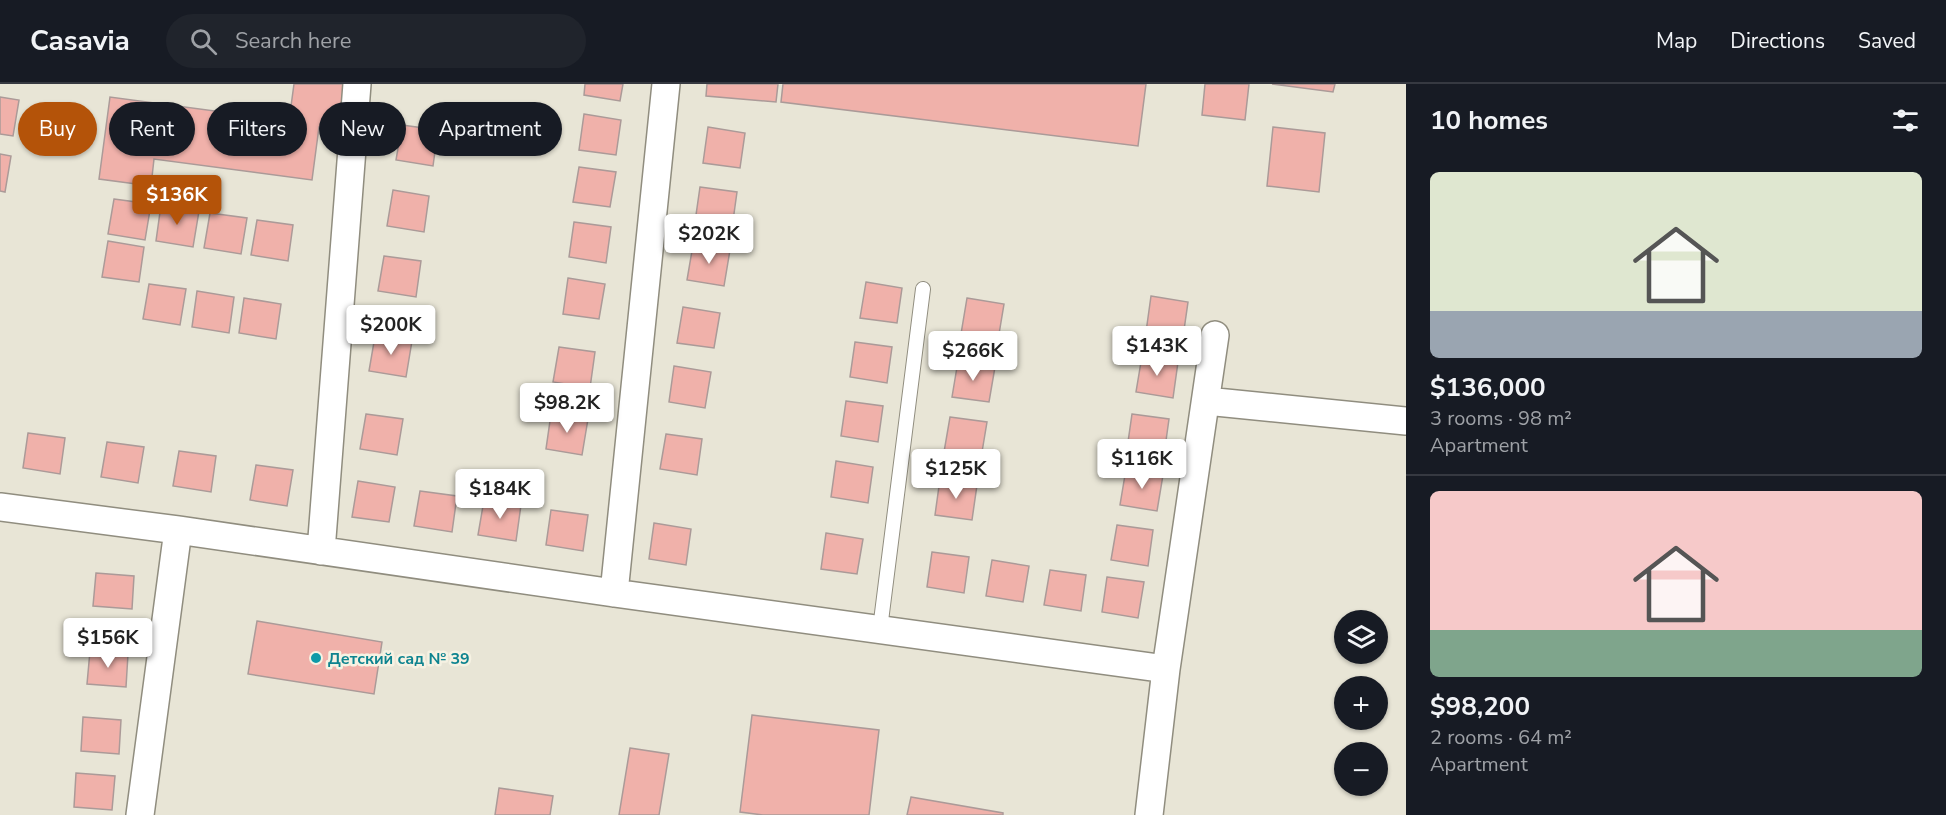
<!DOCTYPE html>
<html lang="en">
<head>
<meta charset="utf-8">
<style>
  body { margin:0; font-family:"Nunito Sans",sans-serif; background:#20242c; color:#f1f3f6; height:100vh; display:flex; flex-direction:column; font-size:22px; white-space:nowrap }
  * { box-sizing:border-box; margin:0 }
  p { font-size:20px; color:#9ea1a6 }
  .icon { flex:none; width:33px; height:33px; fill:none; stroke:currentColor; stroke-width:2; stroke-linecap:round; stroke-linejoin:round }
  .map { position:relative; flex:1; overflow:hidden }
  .panel { display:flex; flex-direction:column; background:#171b24; width:540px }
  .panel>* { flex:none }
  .guide { position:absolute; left:18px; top:18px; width:570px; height:54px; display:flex; gap:12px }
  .fabs { position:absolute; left:1334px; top:526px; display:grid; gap:12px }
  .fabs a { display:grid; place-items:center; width:54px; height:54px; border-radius:50%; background:#171b24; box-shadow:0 2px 4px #0004; font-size:30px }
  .price { position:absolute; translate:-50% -51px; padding:0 14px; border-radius:6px; background:#fff; color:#222; font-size:20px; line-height:39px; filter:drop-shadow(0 2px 3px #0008) }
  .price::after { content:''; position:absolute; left:50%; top:36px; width:18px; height:14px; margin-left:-9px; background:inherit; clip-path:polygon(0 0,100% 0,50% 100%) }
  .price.active { background:#b45309; color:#fff }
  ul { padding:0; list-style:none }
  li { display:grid; align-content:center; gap:12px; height:318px; padding:0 24px }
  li+li { border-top:2px solid #363941 }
  li span { display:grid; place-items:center; height:186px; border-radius:9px; color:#555 }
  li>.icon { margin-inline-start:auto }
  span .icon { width:108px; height:108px; fill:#fffc; stroke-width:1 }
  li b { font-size:26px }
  h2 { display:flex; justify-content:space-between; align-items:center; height:72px; padding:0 24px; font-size:26px }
  .tag { padding:0 21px; border-radius:27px; background:#171b24; box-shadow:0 2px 4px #0004; font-size:21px; line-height:54px }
  .tag.active { background:#b45309; color:#fff }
  header { display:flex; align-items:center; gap:36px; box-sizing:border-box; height:84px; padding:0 30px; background:#171b24; border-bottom:2px solid #363941 }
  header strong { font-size:28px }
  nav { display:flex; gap:33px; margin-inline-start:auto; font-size:21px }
  .search { width:420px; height:54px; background:#20242c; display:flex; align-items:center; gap:15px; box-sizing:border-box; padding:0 21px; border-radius:33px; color:#9ea1a6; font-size:22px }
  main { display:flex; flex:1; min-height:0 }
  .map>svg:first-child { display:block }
  .building { fill:#f0b1aa; stroke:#ab9a98; stroke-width:1.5 }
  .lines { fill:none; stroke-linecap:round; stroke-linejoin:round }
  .service-casing { stroke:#908d7f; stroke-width:16 }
  .minor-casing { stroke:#908d7f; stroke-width:30 }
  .service { stroke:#fff; stroke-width:14 }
  .minor { stroke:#fff; stroke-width:27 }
  .culture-dot { fill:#0f9aa8; stroke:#f6f2e3; stroke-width:2 }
  .labels { text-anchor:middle; stroke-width:5; stroke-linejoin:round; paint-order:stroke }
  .culture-label { font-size:16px; font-weight:bold; fill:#0d838f; stroke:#f6f2e3; text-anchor:start }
</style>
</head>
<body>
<header>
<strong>Casavia</strong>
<div class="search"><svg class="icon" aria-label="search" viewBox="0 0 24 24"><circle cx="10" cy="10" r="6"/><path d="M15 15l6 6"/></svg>Search here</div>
<nav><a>Map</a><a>Directions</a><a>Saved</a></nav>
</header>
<main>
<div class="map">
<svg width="1406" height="731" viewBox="0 0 1406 731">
  <rect width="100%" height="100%" fill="#e8e5d6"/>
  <!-- building -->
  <path class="building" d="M294,0H344L338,45L319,43L312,96L154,75L151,102L99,95L110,13L289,37Z
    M585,0H623L620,17L584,11Z
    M707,0H778L776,18L706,12Z
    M783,0H1146L1138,62L781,18Z
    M1205,0H1249L1245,36L1202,31Z
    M1272,0H1335L1333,8Z
    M0,13L19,16L13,52L0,50Z
    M584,30L621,36L616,71L579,66Z
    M402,41L438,46L433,82L396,76Z
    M708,43L745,49L740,84L703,79Z
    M1273,43L1325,49L1319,108L1267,102Z
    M0,70L11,72L5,108L0,107Z
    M579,83L616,88L610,123L573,118Z
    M700,103L737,108L732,144L695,138Z
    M393,106L429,112L424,148L387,142Z
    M114,115L151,120L145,156L108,150Z
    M161,121L199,127L193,163L156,157Z
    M210,129L247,134L241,170L204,164Z
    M257,136L293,141L288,177L251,171Z
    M574,138L611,143L606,179L569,173Z
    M108,157L144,163L139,198L102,193Z
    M693,161L730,166L724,202L687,196Z
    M384,172L421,177L416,213L378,207Z
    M568,194L605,200L599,235L563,230Z
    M866,198L902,204L897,239L860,234Z
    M149,200L186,205L180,241L143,235Z
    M197,207L234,213L229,249L192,243Z
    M1151,212L1188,218L1183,253L1146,248Z
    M244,214L281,220L276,255L239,249Z
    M967,214L1004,220L998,256L961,250Z
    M683,223L720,229L714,264L677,259Z
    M375,252L412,257L406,293L369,287Z
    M855,258L892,263L887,299L850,293Z
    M559,263L595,268L590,304L553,298Z
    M1142,272L1178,278L1173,314L1136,308Z
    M958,277L995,283L989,318L952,313Z
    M674,282L711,288L705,324L669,318Z
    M846,317L883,322L878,358L841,352Z
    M366,330L403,335L397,371L360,365Z
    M551,330L588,335L582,371L546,365Z
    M1132,330L1169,335L1164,371L1127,365Z
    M950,333L987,338L981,374L944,368Z
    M28,349L65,354L60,390L23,384Z
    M666,350L702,355L697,391L660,385Z
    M107,358L144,363L138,399L101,393Z
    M179,367L216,372L211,408L173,402Z
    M836,377L873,383L868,419L831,413Z
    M256,381L293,386L287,422L250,416Z
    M1126,385L1163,391L1157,427L1120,421Z
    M940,395L977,401L972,436L935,431Z
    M358,397L395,403L389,438L352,433Z
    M420,407L457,412L452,448L414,442Z
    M484,416L521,421L516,457L478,451Z
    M551,426L588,431L583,467L546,461Z
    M654,439L691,445L686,481L649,475Z
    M1117,441L1153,446L1148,482L1111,476Z
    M826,449L863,455L857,490L821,485Z
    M932,468L969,473L964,509L927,503Z
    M992,476L1029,482L1023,518L986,512Z
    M1050,486L1086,491L1081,527L1044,521Z
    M96,489L134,492L132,525L93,522Z
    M1107,493L1144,498L1138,534L1102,528Z
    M257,537L382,558L374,610L248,590Z
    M90,567L128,570L126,603L87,600Z
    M752,631L879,646L869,731H763L740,728Z
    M83,633L121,636L119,670L81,667Z
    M630,664L669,670L659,731H619Z
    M76,689L115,692L112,726L74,723Z
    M499,704L553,712L550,731H495Z
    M911,713L1003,729V731H907Z"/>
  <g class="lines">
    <defs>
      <path id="service" d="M880,545L923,205"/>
      <path id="minor" d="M1206,317L1406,337
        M0,423L178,446L614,509L1166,585
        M321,467L357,0
        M614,509L666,0
        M140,731L178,446
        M1149,731L1166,585L1215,251"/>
    </defs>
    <!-- service casing -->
    <use href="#service" class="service-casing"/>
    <!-- minor casing -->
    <use href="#minor" class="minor-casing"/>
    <!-- service -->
    <use href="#service" class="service"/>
    <!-- minor -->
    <use href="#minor" class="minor"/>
  </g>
  <!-- markers -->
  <circle class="culture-dot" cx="316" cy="574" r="6"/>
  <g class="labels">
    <!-- culture labels -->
    <g class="culture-label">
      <text x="328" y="580">Детский сад № 39</text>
    </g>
  </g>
</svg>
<div class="fabs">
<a><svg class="icon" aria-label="layers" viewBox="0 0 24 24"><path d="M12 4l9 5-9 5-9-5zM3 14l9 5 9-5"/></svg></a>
<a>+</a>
<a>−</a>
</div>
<b class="price active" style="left:177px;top:142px">$136K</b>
<b class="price" style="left:709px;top:181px">$202K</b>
<b class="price" style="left:391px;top:272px">$200K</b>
<b class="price" style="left:1157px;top:293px">$143K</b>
<b class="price" style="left:973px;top:298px">$266K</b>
<b class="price" style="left:567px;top:350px">$98.2K</b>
<b class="price" style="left:1142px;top:406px">$116K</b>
<b class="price" style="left:956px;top:416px">$125K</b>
<b class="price" style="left:500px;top:436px">$184K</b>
<b class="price" style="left:108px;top:585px">$156K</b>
<div class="guide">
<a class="tag active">Buy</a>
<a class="tag">Rent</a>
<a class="tag">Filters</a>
<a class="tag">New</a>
<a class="tag">Apartment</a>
</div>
</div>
<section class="panel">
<h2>10 homes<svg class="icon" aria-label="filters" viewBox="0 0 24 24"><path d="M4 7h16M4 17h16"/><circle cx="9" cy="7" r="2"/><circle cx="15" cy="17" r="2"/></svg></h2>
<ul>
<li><span style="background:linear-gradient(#dfe7d0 75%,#9aa5b1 0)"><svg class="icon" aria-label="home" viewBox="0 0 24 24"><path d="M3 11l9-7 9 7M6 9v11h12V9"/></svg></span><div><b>$136,000</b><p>3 rooms · 98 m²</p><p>Apartment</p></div></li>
<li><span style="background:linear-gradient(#f6c9c9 75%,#7fa58c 0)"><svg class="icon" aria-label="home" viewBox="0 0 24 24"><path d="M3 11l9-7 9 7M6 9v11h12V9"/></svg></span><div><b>$98,200</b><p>2 rooms · 64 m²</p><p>Apartment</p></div></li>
</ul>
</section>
</main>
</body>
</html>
